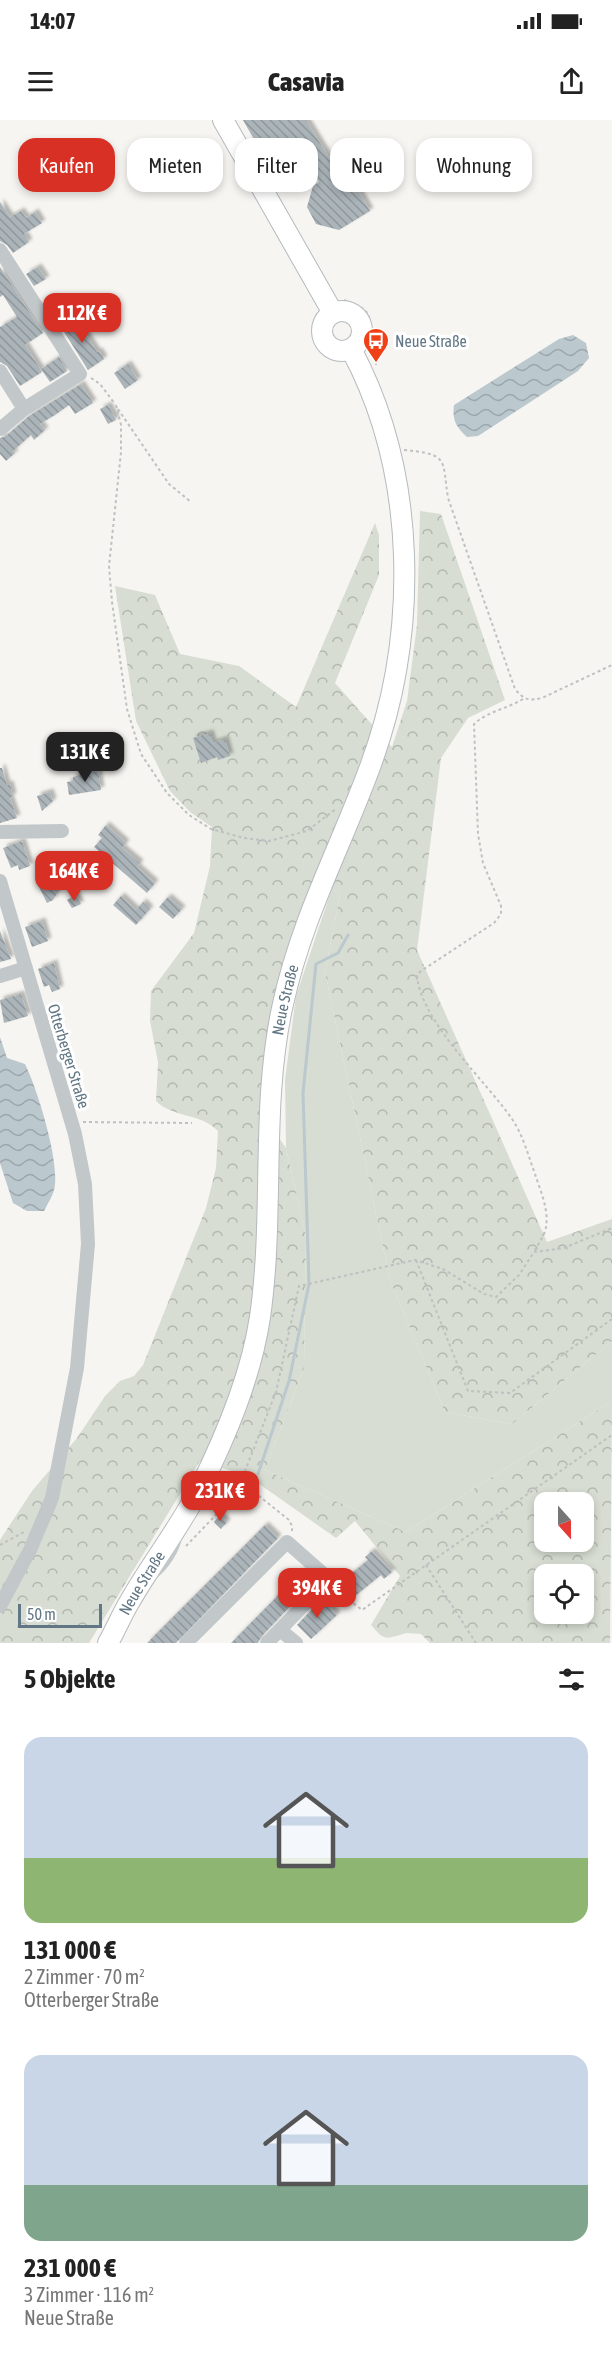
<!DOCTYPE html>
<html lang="de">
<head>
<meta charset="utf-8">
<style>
  body { margin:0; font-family:"Asap Condensed",sans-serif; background:#f2f2f2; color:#222; height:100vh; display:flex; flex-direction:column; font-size:22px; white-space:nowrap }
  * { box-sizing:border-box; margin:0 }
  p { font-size:20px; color:#767676 }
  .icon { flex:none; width:33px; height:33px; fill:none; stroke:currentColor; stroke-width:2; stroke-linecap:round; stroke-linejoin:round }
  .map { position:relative; height:1523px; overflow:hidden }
  .details { display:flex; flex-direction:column; background:#fff; flex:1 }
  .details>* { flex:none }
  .top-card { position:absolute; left:18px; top:18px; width:576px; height:54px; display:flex; gap:12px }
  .needle { width:39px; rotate:159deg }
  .tools { position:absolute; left:534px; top:1372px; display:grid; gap:12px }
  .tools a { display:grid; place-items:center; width:60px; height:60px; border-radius:12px; background:#fff; box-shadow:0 3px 9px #0003; font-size:30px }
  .scale { position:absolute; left:18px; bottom:15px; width:84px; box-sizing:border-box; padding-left:6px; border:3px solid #627785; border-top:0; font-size:16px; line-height:21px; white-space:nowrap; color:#627785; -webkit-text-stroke:4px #fff; paint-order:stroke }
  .price { position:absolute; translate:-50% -51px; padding:0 14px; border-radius:12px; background:#d93025; color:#fff; font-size:20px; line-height:39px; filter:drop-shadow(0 2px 3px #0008) }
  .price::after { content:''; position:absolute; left:50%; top:36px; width:18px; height:14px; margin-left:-9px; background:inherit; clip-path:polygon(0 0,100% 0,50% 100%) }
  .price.selected { background:#222; color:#fff }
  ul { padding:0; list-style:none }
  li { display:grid; align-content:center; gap:12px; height:318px; padding:0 24px }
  li span { display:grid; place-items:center; height:186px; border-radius:18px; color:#555 }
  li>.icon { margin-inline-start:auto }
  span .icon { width:108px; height:108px; fill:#fffc; stroke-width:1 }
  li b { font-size:26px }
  h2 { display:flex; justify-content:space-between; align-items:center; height:72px; padding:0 24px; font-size:26px }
  .chip { padding:0 21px; border-radius:18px; background:#fff; box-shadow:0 3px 9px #0003; font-size:21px; line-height:54px }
  .chip.selected { background:#d93025; color:#fff }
  .status { display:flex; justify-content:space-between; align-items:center; height:42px; padding:0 30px; background:#fff; direction:ltr }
  .status svg { height:16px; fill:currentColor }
  header { display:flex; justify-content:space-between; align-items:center; height:78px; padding:0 24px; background:#fff; font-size:27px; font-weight:800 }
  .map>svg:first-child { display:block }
  .green { fill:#d7ddd2 }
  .forest { fill:url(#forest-crowns); fill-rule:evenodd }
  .water { fill:url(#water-waves) }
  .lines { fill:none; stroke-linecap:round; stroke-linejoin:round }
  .stream { stroke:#bbc8cd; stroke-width:3 }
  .building { fill:url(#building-back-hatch); filter:url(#shadow) }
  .secondary-casing { stroke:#b4babe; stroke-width:22 }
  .path { stroke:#bec0c2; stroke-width:2; stroke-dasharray:3 3; stroke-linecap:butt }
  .lane { stroke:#c2c7ca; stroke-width:7 }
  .street { stroke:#c2c7ca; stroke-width:14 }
  .secondary { stroke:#fff; stroke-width:20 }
  .labels { text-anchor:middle; stroke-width:6; stroke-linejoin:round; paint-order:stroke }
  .poi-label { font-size:16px; fill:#627785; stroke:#fff; text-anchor:start }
  .street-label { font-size:16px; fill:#627785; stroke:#fff }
</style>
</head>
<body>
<div class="status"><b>14:07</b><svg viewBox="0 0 49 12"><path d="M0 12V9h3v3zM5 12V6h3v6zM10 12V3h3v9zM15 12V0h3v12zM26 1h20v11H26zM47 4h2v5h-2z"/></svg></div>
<header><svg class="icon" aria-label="menu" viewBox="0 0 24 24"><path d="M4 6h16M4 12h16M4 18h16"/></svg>Casavia<svg class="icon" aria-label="share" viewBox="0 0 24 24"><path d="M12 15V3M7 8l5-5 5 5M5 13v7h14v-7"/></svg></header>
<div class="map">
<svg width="612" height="1523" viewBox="0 0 612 1523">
  <defs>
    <pattern id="forest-crowns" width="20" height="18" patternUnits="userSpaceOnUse" patternTransform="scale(1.5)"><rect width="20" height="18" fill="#d7ddd2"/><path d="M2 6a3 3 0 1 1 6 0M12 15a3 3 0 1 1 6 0" fill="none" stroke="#b2b8b0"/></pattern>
    <pattern id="water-waves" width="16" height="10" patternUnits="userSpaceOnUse" patternTransform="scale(1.5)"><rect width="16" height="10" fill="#bbc8cd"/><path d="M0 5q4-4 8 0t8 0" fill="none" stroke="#9ba7ac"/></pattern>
    <pattern id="building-back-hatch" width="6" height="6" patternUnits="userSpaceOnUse" patternTransform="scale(1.5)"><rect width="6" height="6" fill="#abb4b9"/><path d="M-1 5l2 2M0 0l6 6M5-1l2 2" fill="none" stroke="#8f979c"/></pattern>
    <filter id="shadow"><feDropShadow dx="3.5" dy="-3.5" stdDeviation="1.5" flood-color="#0004"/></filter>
  </defs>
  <rect width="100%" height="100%" fill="#f6f5f1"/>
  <!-- green -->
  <path class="green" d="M332,768L340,775L325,852L390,1160L445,1292L512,1304L612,1221V1281L406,1412L265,1350L304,1248L306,1117L286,1028L285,960L296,876Z"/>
  <!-- forest -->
  <path class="forest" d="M420,391L441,394L505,580L468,598L441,638L417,830L547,1122L612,1099V1221L512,1304L445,1292L390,1160L325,852L340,775L332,768L314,770L264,996L286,1028L306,1117L304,1248L265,1350L406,1412L612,1281L610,1523H430L421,1514C417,1514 411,1513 407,1513C386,1518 386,1523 371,1505L400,1456L355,1401L336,1418L248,1356L200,1341L89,1523H0V1420L32,1371L77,1318L105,1276L120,1261L134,1256L143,1245L206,1088L216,1048L218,1011C201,993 173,998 156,981L158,942L150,901L151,871L194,813L210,746L212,707L190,692L170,671L136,601L115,466L155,475L180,534L239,546L296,587L375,403L379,415V455L335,563L392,627L407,581L417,505ZM544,1383H584V1422H544ZM544,1455H584V1494H544Z"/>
  <!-- water -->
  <path class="water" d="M573,215L586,223L589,238L578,251L478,316L467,317C456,307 452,300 454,285L559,219Z
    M0,917L7,938L25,944C37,968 61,1044 54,1070C52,1077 47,1085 44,1091H27L13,1083L0,1043Z"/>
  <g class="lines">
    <!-- stream -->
    <path class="stream" d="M258,1354L289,1261L309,1164L303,973L316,844L338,833L348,815"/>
  </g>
  <!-- building -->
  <path class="building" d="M243,0H306L337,51L344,46L370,91L339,110L316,104L307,87L313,66L319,62L310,48L302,52L286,27L265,39Z
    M0,82L10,97L21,91L26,98L35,92L42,103L24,114L29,122L13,133L7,125L0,121Z
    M0,147L43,213L25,225L42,252L20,266L7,246L0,242V207L17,197L3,175L0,177Z
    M38,147L46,159L34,166L26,154Z
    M75,197L97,232L99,231L104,239L88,250L61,207Z
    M59,237L67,251L50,262L41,249Z
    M128,244L138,260L125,269L114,253Z
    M81,264L93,283L75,294L69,285L55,295L40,304L45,310L34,320L31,315L13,331L15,333L6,341L0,334V318L6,316L29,296Z
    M108,285L116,300L108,304L100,289Z
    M210,613L213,623L225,619L230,636L218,640L217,637L201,643L193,618Z
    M0,648H2L7,665L10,664L13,676L10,678L17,698L0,703Z
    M98,650L101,670L69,675L67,662L73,661V657Z
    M50,672L53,681L42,691L37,676Z
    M106,705L126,723L122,728L140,743L137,747L155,763L147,773L94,727L102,718L98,715Z
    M22,721L30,746L19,750L18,745L11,748L3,728Z
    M73,737L74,738L79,737L93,756L79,766L69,753L53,780L47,783L37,763L62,752L59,747Z
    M75,775L81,784L72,788L67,780Z
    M121,776L136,790L143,782L150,789L136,805L113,785Z
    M168,777L182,789L173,799L159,787Z
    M42,801L48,821L32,827L25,807Z
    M0,811L11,839L0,842Z
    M54,843L60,869L52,872L49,865L44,867L38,849Z
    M21,874L28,896L4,903L0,880Z
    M220,1395L227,1402L221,1409L214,1402Z
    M265,1405L278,1418L176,1523H147Z
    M372,1431L392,1452L384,1459L381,1455L354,1477L341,1462L368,1440L365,1437Z
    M302,1451L313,1462L261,1517L258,1523H231Z
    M322,1479L337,1495L311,1519L297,1505Z"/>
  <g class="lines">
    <defs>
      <g id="secondary">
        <path d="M223,0L333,193"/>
        <circle cx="342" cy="211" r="20"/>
        <path id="s1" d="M108,1523C116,1509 122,1494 130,1481C152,1443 179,1408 199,1370C226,1316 251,1257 260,1197C275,1093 260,986 283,884C301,800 341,726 370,647C419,515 418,354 351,229"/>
      </g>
    </defs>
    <!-- secondary casing -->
    <use href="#secondary" class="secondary-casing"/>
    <!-- path -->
    <path class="path" d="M344,180C373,190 370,195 371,222C371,229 376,237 376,245
      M91,258L100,264L115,284
      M116,285L121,305V332L109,446L112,482L127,589L141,634L167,673L189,695L211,709L244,718L269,721L307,711L337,688
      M118,289L169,364L191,382
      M404,330C450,334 442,340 448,378L515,569C524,580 529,581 542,578L612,545
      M523,579C507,589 488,591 474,604L478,714L483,743L501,786V794L494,803L421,851L417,855C420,901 486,961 512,999C523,1015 528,1035 535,1054C540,1070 549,1089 546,1107C545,1115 538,1124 534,1132
      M83,1002L192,1003
      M416,1140L468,1271L510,1273L612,1199
      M236,1374L276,1272L299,1166L415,1140L443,1149L484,1174L496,1177L519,1155L534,1132L564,1128L612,1108
      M0,1425L24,1412
      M186,1426L236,1374L254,1372L289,1400L292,1406V1411
      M426,1445L476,1523
      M344,1476L362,1490L612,1315"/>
    <!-- lane -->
    <path class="lane" d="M154,1456C166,1446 176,1431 179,1416"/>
    <!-- street -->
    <path class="street" d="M0,130L80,254L24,289L0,309
      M0,251L24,289
      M0,712L62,711
      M0,761L75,1014L85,1064L88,1124L77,1248L52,1378L30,1430L0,1486
      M0,856L26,848
      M280,1510L296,1523
      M186,1523L287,1422L329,1459L267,1523"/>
    <!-- secondary -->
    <use href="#secondary" class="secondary"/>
  </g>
  <!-- icons -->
  <defs>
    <symbol id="bus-pin" viewBox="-11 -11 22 30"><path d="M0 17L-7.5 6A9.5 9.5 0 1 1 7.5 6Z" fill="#f04017" stroke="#fff"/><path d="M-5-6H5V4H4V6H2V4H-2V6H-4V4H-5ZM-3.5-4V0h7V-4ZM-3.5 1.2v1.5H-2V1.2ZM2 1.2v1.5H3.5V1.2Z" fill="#fff"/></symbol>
  </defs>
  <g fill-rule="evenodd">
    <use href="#bus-pin" x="361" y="206" width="30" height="40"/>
  </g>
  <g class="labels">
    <!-- poi labels -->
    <g class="poi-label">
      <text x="395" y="227">Neue Straße</text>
    </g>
    <!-- street labels -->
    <g class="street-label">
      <text dy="6" stroke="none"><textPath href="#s1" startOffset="681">Neue Straße</textPath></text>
      <text transform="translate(69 936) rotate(73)" y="6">Otterberger Straße</text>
      <text dy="6" stroke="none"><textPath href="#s1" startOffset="69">Neue Straße</textPath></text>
    </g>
  </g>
</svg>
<div class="tools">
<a><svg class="needle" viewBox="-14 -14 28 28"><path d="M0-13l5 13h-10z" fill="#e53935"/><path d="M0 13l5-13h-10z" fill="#767676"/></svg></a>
<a><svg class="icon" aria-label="locate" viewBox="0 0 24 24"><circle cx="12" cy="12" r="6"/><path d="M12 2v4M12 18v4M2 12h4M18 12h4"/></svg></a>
</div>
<div class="scale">50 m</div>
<b class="price" style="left:82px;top:224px">112K €</b>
<b class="price selected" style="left:85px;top:663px">131K €</b>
<b class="price" style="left:74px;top:782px">164K €</b>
<b class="price" style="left:220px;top:1402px">231K €</b>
<b class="price" style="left:317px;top:1499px">394K €</b>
<div class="top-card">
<a class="chip selected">Kaufen</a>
<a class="chip">Mieten</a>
<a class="chip">Filter</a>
<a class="chip">Neu</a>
<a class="chip">Wohnung</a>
</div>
</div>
<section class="details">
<h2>5 Objekte<svg class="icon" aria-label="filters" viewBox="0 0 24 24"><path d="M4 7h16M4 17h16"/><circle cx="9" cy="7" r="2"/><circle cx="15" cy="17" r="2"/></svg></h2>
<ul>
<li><span style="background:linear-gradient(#c9d6e8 65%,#8fb573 0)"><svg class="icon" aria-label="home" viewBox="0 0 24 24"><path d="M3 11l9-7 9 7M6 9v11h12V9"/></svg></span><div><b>131 000 €</b><p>2 Zimmer · 70 m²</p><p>Otterberger Straße</p></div></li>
<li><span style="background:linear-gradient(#c9d6e8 70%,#7fa58c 0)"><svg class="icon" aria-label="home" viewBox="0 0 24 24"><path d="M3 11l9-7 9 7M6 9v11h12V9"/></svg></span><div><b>231 000 €</b><p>3 Zimmer · 116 m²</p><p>Neue Straße</p></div></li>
</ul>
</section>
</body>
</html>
